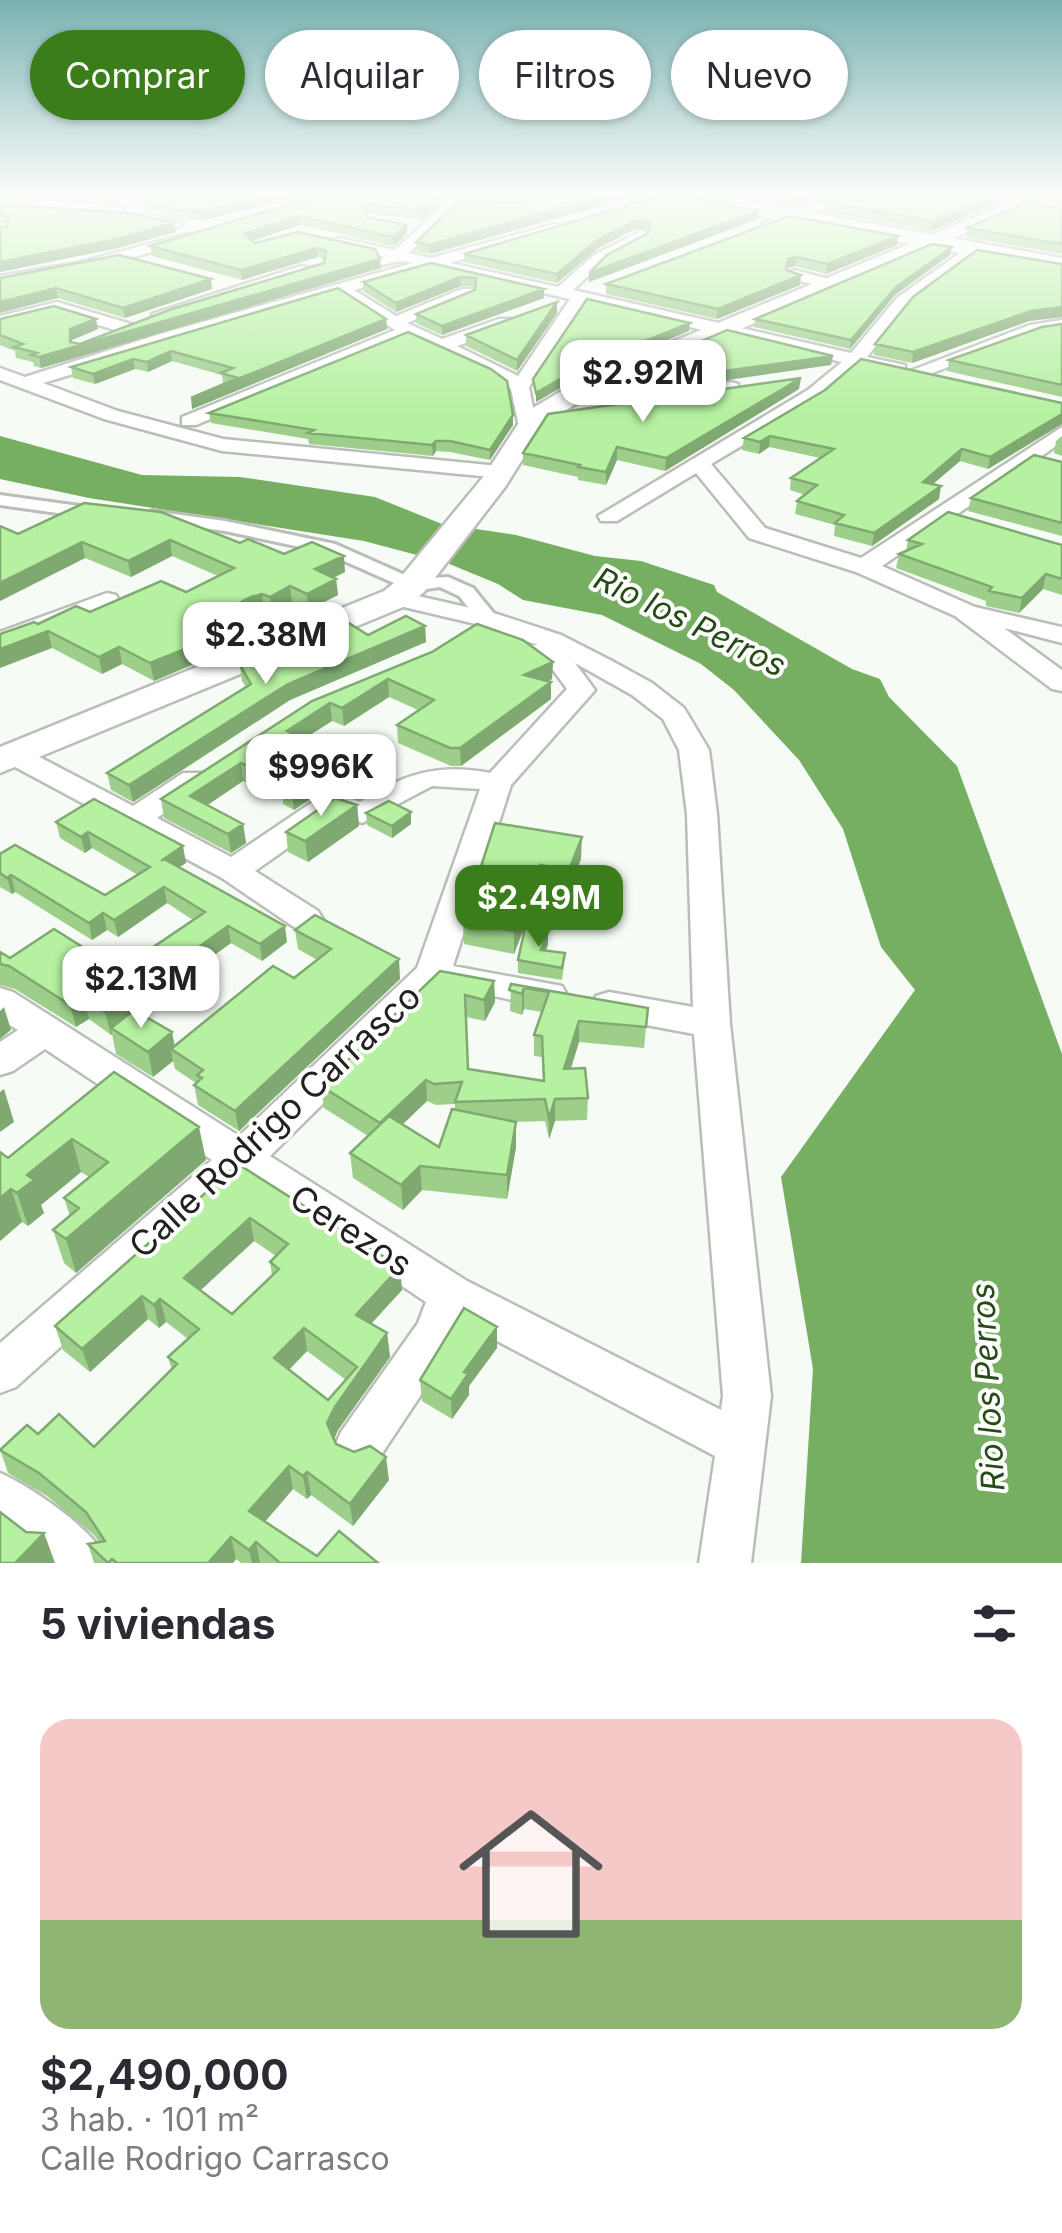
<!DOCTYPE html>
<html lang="es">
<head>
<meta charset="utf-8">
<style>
  body { margin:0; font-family:Inter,sans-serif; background:#f7f7f7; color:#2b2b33; height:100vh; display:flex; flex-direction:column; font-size:38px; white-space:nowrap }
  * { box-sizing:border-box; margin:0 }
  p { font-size:32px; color:#7c7c81 }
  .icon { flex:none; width:55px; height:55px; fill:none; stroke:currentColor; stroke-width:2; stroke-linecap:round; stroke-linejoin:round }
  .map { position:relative; height:1563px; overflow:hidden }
  .drawer { display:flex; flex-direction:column; background:#fff; flex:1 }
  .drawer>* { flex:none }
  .hud { position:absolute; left:30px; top:30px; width:1002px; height:90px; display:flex; gap:20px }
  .price { position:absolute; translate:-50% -85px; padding:0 22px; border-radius:20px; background:#fff; color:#222; font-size:32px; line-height:65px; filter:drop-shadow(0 2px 5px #0008) }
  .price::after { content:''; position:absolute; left:50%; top:60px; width:30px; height:22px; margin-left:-15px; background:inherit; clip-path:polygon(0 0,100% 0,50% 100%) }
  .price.on { background:#3b7c1b; color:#fff }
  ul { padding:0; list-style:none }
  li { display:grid; align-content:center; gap:20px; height:530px; padding:0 40px }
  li+li { border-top:2px solid #e1e1e2 }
  li span { display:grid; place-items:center; height:310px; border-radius:30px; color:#555 }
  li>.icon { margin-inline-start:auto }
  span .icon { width:180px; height:180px; fill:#fffc; stroke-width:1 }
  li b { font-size:42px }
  h2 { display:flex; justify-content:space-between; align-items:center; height:120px; padding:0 40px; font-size:42px }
  .pill { padding:0 35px; border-radius:45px; background:#fff; box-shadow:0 2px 8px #0004; font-size:35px; line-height:90px }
  .pill.on { background:#3b7c1b; color:#fff }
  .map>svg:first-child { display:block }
  .water { fill:#76af61 }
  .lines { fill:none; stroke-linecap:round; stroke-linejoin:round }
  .pedestrian-casing { stroke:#babeb9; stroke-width:6 }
  .minor-casing { stroke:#babeb9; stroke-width:5 }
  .tertiary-casing { stroke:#babeb9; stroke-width:5 }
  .secondary-casing { stroke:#babeb9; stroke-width:5 }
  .pedestrian { fill:#fff; fill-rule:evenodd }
  .minor { fill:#fff; fill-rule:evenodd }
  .tertiary { fill:#fff; fill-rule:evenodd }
  .secondary { fill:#fff; fill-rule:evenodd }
  .wall { fill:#9dcf8a; fill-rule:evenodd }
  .shaded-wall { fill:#7fa971 }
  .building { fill:#b6f1a1; stroke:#7fa971; stroke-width:2.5; fill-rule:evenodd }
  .labels { text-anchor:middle; stroke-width:8; stroke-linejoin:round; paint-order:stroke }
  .water-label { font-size:32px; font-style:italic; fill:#264b16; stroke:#fff }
  .near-street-label { font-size:35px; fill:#202220; stroke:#fff }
</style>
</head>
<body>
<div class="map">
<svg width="1062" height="1563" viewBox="0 0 1062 1563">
  <rect width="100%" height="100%" fill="#f6fbf5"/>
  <!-- water -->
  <path class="water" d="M0,436L142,475L240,477L375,497L442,524L516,535L595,556L641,561L714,585L717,592L852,669L880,679L889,697L957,766L1062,1054V1563H801L813,1369L781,1177L915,990L881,947L843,829L799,760L734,690L701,664L602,615L523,600L498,584L447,563L364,541L89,498L0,479Z"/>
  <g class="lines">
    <defs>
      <path id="pedestrian" d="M0,495L101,509L109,514L101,519L0,505Z
        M152,511L225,521L335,544L414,579L448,577L473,588L495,615L514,624L504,630L481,623L459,596L440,587L412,591L324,552L225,531L146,520L144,516Z"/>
      <path id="minor" d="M112,195H127L144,212L183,224L176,228L134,218Z
        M441,195H456L462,202L409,253L431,258L555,224L560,225V231L450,263L558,287L594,255L641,231L646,232V238L604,261L573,290L851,353L897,298L968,247H978V253L909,304L867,357L905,365V373L859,366L822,398L711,464L765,528L861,558L1062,427V442L882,566L975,607L1062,627V643L1004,628L1062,670V691L1052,689L955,616L856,572L749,538L696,473L617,521H601L598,516L808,390L842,362L585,303L529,387L537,428L534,432H520L511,389L493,375L408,337L196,425H182V417L395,330L339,294L43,383L118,411L223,439L509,467L512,472L501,478L222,451L104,419L0,380V368L25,377L160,334L413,263L401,261L381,265L378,262L384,257L332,242L339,238L395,250L447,202ZM432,268L570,299L518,376L457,346L511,327V319H499L442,339L407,323L474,295V289H462L396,316L354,290Z
        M730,195H752L719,207L712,203Z
        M835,195H856L773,228L761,225Z
        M962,195H993L1062,208V216Z
        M187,234L194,238L192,241L78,272L0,286V276L77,263Z
        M301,266L315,269L166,318L152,314Z
        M794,270L837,281L839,284L831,289L788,278V272Z
        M57,302L131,324L134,328L125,333L56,312L0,326V316Z
        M1062,320V330L1039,334L921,377H907L905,373L1030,325Z
        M731,382L738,384V392L628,410L618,404L628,398Z
        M396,591L497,614L561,635L612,661L652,683L684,708L709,750L717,814L730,1024L771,1396L751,1563H699L715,1456L463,1323L452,1348L375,1464L358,1471L341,1464L334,1448L341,1432L418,1323L426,1302L244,1181L16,1387L0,1393V1343L212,1160L45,1049L13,1071L0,1075V1042L18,1030L0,1019V988L13,992L239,1136L417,968L480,789L432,786L362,823L336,814L255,871L318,911L323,919L318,927L306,930L294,927L222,878L4,761L0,754L14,746L24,749L133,806L183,773H205L209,779L205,785L157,818L231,857L323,795L334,792L360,802C404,774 438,763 490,773L567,689L554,671L522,652L526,646L538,645L480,625L387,603L384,598L387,593ZM575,663L632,695L663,719L679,750L687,814L693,1007L609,992L596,996L591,1005L596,1014L609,1018L694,1034L723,1396L721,1410L467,1281L270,1156L443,985L549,1008L562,1004L567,995L562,986L453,966L511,785L595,690Z
        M107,593L116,595L119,600L116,605L0,649V632Z
        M0,1473C32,1487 96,1531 109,1563H42L0,1530Z"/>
      <path id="tertiary" d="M1028,195H1054L600,389L545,423L505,487L424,592L408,605L0,773V747L384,591L400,578L484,476L526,412L582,379Z"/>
      <path id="secondary" d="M669,195H715L1062,258V272L679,201Z"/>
    </defs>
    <!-- pedestrian casing -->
    <use href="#pedestrian" class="pedestrian-casing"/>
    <!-- minor casing -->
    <use href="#minor" class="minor-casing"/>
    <!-- tertiary casing -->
    <use href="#tertiary" class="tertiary-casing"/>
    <!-- secondary casing -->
    <use href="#secondary" class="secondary-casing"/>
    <!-- pedestrian -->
    <use href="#pedestrian" class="pedestrian"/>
    <!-- minor -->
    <use href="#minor" class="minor"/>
    <!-- tertiary -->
    <use href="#tertiary" class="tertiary"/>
    <!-- secondary -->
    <use href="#secondary" class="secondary"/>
  </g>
  <!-- wall -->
  <path class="wall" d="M0,195H115L117,206L0,197Z
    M133,195H306L204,220L178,219L154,210Z
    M322,195L442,202L422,220L366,213L367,217L407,234L394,246L300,225L252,241L255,243L298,232L381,268L41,368L34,366L33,362L16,358L15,351L0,345V319L98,329L72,340V342L80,344L324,263L325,260L318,257L242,280L152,256L150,246Z
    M507,195H640L430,254L417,252L416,242L526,200L521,196Z
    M663,195L758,219L589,282L649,231L646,228L633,230L597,249L557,283L464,262V254Z
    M753,195H823L795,206L754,198Z
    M1049,195H1062V205L1048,202Z
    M825,202L993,205L932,231L824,211Z
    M0,204L174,223L176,232L118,248L0,272V227L8,226V224L0,223Z
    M1062,209V254L966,237L967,228Z
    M789,216L897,245L826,274L795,266L787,268L786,271L801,275L800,285L717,319L606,294V284Z
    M950,255L895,295L850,349L754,327L755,319Z
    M431,263L544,289V298L442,335L416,323V314L475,290L476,286H461L396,312L363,291V282Z
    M1062,264V317L1029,321L912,363L874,355L875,344Z
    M0,278L211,279L212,289L125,318L58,298Z
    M338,288L386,319L387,329L192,409L223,383L222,375L172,361L148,372L135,369L95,384L73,378L71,367Z
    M557,313L517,371L466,346V335Z
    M1062,324V397L947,371L949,360Z
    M799,389L665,471L617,460L606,485L578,480V477L523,465V453Z
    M1062,403V424L988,469L960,461L933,484L939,499L872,546L834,536L835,525L795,514L797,501L805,495L790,490L791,478L820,458L769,447L759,454L742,450L744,438Z
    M209,413L513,415V425L490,460L450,452L436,451L433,456L309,444L308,439L211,423Z
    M1062,436V456L1054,453L1056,441Z
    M1062,462V536L968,511L971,498Z
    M18,534L240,543L345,572L334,578L336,579L338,595L308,610L292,603L272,614L264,610L253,614L204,640L208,658L154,681L122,664L102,674L52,648L38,624L186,592L218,576L172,556L131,577L85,558L0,601Z
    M908,540L1062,545V595L1043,589L1019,613L986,606V601L896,568L899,554L906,551Z
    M425,626L426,642L290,700L133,802L111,790L107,773L246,687L242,681L240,665L368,635Z
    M432,652L553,662L552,679L548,681L551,682V699L461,766H451L398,743L397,725L418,710L389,697L344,726L332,721L302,740L303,750L339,765L380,767L382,785L360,798L335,788L322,791L294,810L283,804V799L243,781L207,805L243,824L246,843L231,853L164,818L161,799L312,701Z
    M357,805L359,826L308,862L288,852L286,832Z
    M366,813L411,824L392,838L367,825Z
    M56,822L186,863L179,867L287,942L262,961L231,943L174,984L150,969L146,952L193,920L167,903L118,937L107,930L92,940L15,892L12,894L0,887V854L105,895L138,875L92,848L85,853L60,838Z
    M495,823L581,859L568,892L540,887L514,954L464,944L463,922Z
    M295,930L400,979L239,1131L198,1105L194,1085L196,1083L175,1069L173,1061L153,1077L116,1054L112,1034L111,1035L89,1019L76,1027L15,989L0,985V952L10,958L81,946L83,956L139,1013L172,1032L174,1046L294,978L317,960L298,949Z
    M548,932V944L546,951L564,965L562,980L518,973V960Z
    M440,971L494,981L495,1002L485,1021L466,1017L468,1069L543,1081L542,1057L534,1056V1035L542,1012L524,1009L522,1015L510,1011L511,984L648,1008L644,1048L579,1042L571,1068L588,1098L587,1120L555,1121L549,1139L545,1121L515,1122L516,1147L507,1199L422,1190L403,1210L353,1178L350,1153L368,1136L324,1108L321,1086ZM427,1101L436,1105L455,1104V1109L439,1147L403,1124Z
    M114,1072L206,1160L76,1273L64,1263L53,1230L70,1216L64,1198L89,1177L81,1172L41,1205L44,1213L28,1226L22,1222L0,1241L8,1158Z
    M238,1164L400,1267L402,1290L371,1324L387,1333L390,1357L338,1430L334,1439L336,1444L389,1480L353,1526L311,1495L307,1499L293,1489L265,1522L317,1556L378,1563H241L236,1559L233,1563H94L88,1544L99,1542L94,1535L47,1496L8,1473L0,1449L38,1434L94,1447L172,1370L168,1357L188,1339L166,1322L159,1328L148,1319L90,1372L63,1350L55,1326ZM254,1241L276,1256L270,1262L272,1275L232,1314L200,1290ZM307,1351L346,1380L328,1400L289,1370Z
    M497,1327V1348L469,1386V1395L452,1419L422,1401L420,1380Z"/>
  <!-- shaded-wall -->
  <path class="shaded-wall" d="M268,195H306L204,220L203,211Z
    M439,195H442V202L422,220L421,211Z
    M609,195H640L430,254L429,245Z
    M800,195H823L795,206L796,197Z
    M995,197L993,205L932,231L933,221Z
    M758,211V219L589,282V273Z
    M299,216L300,225L245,243L244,234Z
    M646,220V228L633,230L597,249L557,283V274L597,240L634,221Z
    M174,223L176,232L118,248L0,272V262Z
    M407,225V234L394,246L393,237Z
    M898,236L897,245L826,274L827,264Z
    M952,247L950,255L895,295L850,349L851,340L896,287Z
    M317,248L318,257L242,280L241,270Z
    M796,257L795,266L787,268L788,259Z
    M380,259L381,268L41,368L39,357L70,329L96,319L98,329L72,340V348Z
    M801,275L800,285L717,319L718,309Z
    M460,277L461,286L396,312V303Z
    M211,279L212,289L125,318L123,308Z
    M56,288L58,298L0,313V302Z
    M544,289V298L442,335V326Z
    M557,302V313L517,371V360Z
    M1062,307V317L1029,321L912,363L913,352L1031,311Z
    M386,319L387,329L192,409L191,398Z
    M690,323L689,331L581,376L536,402V393L581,367Z
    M171,351L172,361L148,372L147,362Z
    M833,356L831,365L589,400V390Z
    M133,359L135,369L95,384L93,374Z
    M801,378L799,389L665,471L666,458Z
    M1062,414V424L988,469L990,457Z
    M513,415V425L490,460V450Z
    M770,436L769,447L759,454L760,442Z
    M436,441V451L433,456L432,445Z
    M617,447V460L606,485V472Z
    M962,449L960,461L921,494L923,482Z
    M941,486L939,499L872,546L874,533Z
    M170,540L172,556L131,577L128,561Z
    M82,542L85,558L0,601V583Z
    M344,556L345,572L317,585L315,569Z
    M1046,574L1043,589L1019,613L1022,598Z
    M336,579L338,595L308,610L307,594Z
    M290,586L292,603L272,614L270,597Z
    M262,594L264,610L253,614L192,646L205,641L208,658L154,681L150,663L187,630L251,597Z
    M425,626L426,642L290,700L133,802L129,785L288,684Z
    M48,631L52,648L0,668V649Z
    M119,647L122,664L102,674L99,657Z
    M553,662L552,679L524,693V675Z
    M388,679L389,697L344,726L342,708Z
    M551,682V699L461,766L460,748Z
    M330,703L332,721L302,740L303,755L293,763L287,731Z
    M241,763L243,781L193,815L190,796Z
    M380,767L382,785L360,798L358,779Z
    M334,770L335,788L322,791L294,810L292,791L320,773Z
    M357,805L359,826L308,862L305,841Z
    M411,812V824L392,838V826Z
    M243,824L246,843L231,853L228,834Z
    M88,832L92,848L85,853L81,837Z
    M582,837L581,859L568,892L569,870Z
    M183,846L186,863L164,877L161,861Z
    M540,865V887L514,954V931Z
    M11,875L15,892L12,894L7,878Z
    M164,887L167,903L118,937L114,920Z
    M103,913L107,930L92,940L89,923Z
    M228,926L231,943L174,984L171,967Z
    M285,926L287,942L262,961L260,944Z
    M548,932V944L541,963V950Z
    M399,959L400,979L239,1131L235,1111Z
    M494,981L495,1002L485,1021L484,1000Z
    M524,988V1009L522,1015V994Z
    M134,991L139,1014L111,1028L112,1034L111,1035L105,1012Z
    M83,996L89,1019L76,1027L70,1005Z
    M4,1007L11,1030L0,1039V1011Z
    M579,1021V1042L564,1090V1069Z
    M172,1032L176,1053L171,1049L173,1061L153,1077L148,1052Z
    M426,1080L427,1101L382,1144L380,1123Z
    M4,1089L14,1122L0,1132V1092Z
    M555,1099V1121L549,1139V1118Z
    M516,1122V1147L507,1199V1175Z
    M199,1127L206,1160L76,1273L66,1239Z
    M72,1139L81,1172L41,1205L44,1213L28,1226L17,1193L27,1175Z
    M420,1166L422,1190L403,1210L401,1185Z
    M11,1189L22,1222L0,1241V1198Z
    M250,1218L254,1241L189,1301L184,1278Z
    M400,1267L402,1290L358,1338L356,1315Z
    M142,1296L148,1319L90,1372L82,1349Z
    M160,1299L166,1322L159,1328L154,1305Z
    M497,1327V1348L469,1386V1395L452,1419L451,1399L464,1372Z
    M304,1328L307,1351L278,1381L274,1358Z
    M387,1333L390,1357L338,1430L331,1446L327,1423L335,1407Z
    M386,1457L389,1480L353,1526L350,1504Z
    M289,1466L293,1489L254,1534L249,1511Z
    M307,1472L311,1495L307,1499L303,1476Z
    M44,1533L55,1563H15Z
    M231,1537L236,1559L233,1563H208Z
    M256,1542L260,1563H252L249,1550Z"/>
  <!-- building -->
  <path class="building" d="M144,195H268L203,211L177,210L153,201Z
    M322,195H439L421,211L365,204L367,217L407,225L393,237L299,216L244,234L255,243L298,232L375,249L380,259L39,357L31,355L37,353L14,347L23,344L0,335V319L54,306L96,319L70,329V342L80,344L172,309L324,263L326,251L317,248L241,270L150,246Z
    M530,195H609L429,245L416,242L459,201L521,203L532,197Z
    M663,195H684L758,211L589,273L607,255L648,233L650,224L646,220L634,221L597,240L557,274L464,254Z
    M844,195H989L995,197L933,221L825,202Z
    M1026,203L1062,209V244L967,228Z
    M0,204L137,214L174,223L117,239L0,262V227L8,226V216L0,215Z
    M789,216L898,236L827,264L796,257L788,259L786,270L801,275L718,309L606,284Z
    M932,244L952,247L896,287L851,340L755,319Z
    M977,250L1062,264V307L1031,311L913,352L875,344L913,297Z
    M119,255L211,279L123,308L56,288L0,302V278Z
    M431,263L544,289L442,326L416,314L475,290L476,278L460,277L396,303L363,282Z
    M338,288L386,319L191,398L238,378L221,373L233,368L171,351L147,362L133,359L93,374L71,367Z
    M587,299L690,323L581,367L536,393L533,379Z
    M557,302L517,360L466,335Z
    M1062,324V385L949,360L1042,327Z
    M727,330L833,356L589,390Z
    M408,332L491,369L507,381L513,415L490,450L450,441H436L432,445L308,433L314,430L209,413Z
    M861,359L1062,403V414L990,457L962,449L923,482L941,486L874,533L835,523L844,515L797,501L817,485L791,478L834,449L770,436L760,442L744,438L825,390Z
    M801,378L666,458L617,447L606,472L578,467L580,465L523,453L548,414Z
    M1034,455L1062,462V523L971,498Z
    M84,503L161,512L240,543L248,539L284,554L312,542L344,556L315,569L336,579L307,594L290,586L270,597L262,594L251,597L187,630L205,641L150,663L119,647L99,657L48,631L0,649V634L34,622L38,624L76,606L90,612L161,581L186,592L234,568L170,540L128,561L82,542L0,583V526L18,534Z
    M948,512L1062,545V579L1046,574L1022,598L989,591L992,587L899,554L922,544L908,540Z
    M406,616L425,626L288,684L129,785L107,773L251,684L240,665L347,622L368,635Z
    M477,624L523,640L553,662L524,675L551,682L460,748H450L397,725L434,700L388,679L342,708L330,703L287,731L301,737L291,745L339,765L352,756L380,767L358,779L334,770L320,773L292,791L281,786L285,783L241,763L190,796L243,824L228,834L161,799L312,701L432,652Z
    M335,798L357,805L305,841L286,832Z
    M94,799L183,846L161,861L164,859L285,926L260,944L228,926L171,967L146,952L205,912L164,887L114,920L103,913L89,923L11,875L7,878L0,873V854L15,845L105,895L150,867L88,832L81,837L56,822Z
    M389,801L411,812L392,826L366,813Z
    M495,823L582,837L569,870L540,865L514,931L463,922Z
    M315,915L399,959L235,1111L194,1085L202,1078L197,1075L203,1070L171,1049L273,966L294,978L331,949L295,930Z
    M525,928L548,932L541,950L565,953L562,968L518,960Z
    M54,929L81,946L74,950L134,991L105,1012L83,996L70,1005L9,966L0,964V952L10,958Z
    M440,971L494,981L484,1000L465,995L468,1069L544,1081L542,1036L534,1035L549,992L524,988L522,994L509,990L511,984L648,1008L646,1027L579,1021L564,1069L585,1068L588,1098L555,1099L549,1118L545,1099L455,1102L462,1082L434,1084L426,1080L380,1123L321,1086Z
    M134,1010L172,1032L148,1052L111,1028Z
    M114,1072L199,1127L66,1239L53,1230L79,1208L64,1198L108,1162L72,1139L27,1175L34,1180L17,1193L11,1189L0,1198V1152L8,1158Z
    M452,1109L516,1122L507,1175L420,1166L401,1185L350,1153L389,1116L439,1147Z
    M238,1164L400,1267L356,1315L387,1333L335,1407L327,1423L336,1444L354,1452L370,1446L386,1457L350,1504L307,1472L303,1476L289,1466L249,1511L317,1556L339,1531L378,1563H280L256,1542L249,1550L231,1537L208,1563H117L112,1559L108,1563L88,1544L105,1541L86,1512L39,1473L0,1450L27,1425L38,1434L59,1414L94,1447L177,1364L168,1357L199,1329L160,1299L154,1305L142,1296L82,1349L55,1326ZM250,1218L288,1244L270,1262L279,1269L232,1314L184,1278ZM304,1328L357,1367L328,1400L274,1358Z
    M464,1308L497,1327L464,1372L468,1374L451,1399L420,1380Z
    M0,1512L26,1532L44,1533L15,1563H0Z"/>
  <!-- sky -->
  <linearGradient id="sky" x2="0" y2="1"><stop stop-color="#7ab2b2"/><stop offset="0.47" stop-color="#fbfdfa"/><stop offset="1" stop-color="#fbfdfa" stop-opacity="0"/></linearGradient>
  <rect width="1062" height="414" fill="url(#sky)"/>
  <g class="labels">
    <!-- water labels -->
    <g class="water-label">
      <text transform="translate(690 622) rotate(26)" y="11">Rio los Perros</text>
      <text transform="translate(988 1387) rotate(-93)" y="11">Rio los Perros</text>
    </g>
    <!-- near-street labels -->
    <g class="near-street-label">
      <text transform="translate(275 1121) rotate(-43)" y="12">Calle Rodrigo Carrasco</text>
      <text transform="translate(351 1231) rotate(33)" y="12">Cerezos</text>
    </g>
  </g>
</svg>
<b class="price" style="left:643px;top:425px">$2.92M</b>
<b class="price" style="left:266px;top:687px">$2.38M</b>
<b class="price" style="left:321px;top:819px">$996K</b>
<b class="price on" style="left:539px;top:950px">$2.49M</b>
<b class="price" style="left:141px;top:1031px">$2.13M</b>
<div class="hud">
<a class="pill on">Comprar</a>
<a class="pill">Alquilar</a>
<a class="pill">Filtros</a>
<a class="pill">Nuevo</a>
</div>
</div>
<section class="drawer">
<h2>5 viviendas<svg class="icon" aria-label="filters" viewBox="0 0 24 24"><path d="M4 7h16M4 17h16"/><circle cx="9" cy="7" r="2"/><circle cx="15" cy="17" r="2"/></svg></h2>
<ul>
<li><span style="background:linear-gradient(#f6c9c9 65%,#8fb573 0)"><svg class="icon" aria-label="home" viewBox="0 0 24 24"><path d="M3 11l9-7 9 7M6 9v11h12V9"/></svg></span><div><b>$2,490,000</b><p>3 hab. · 101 m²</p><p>Calle Rodrigo Carrasco</p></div></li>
</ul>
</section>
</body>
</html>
